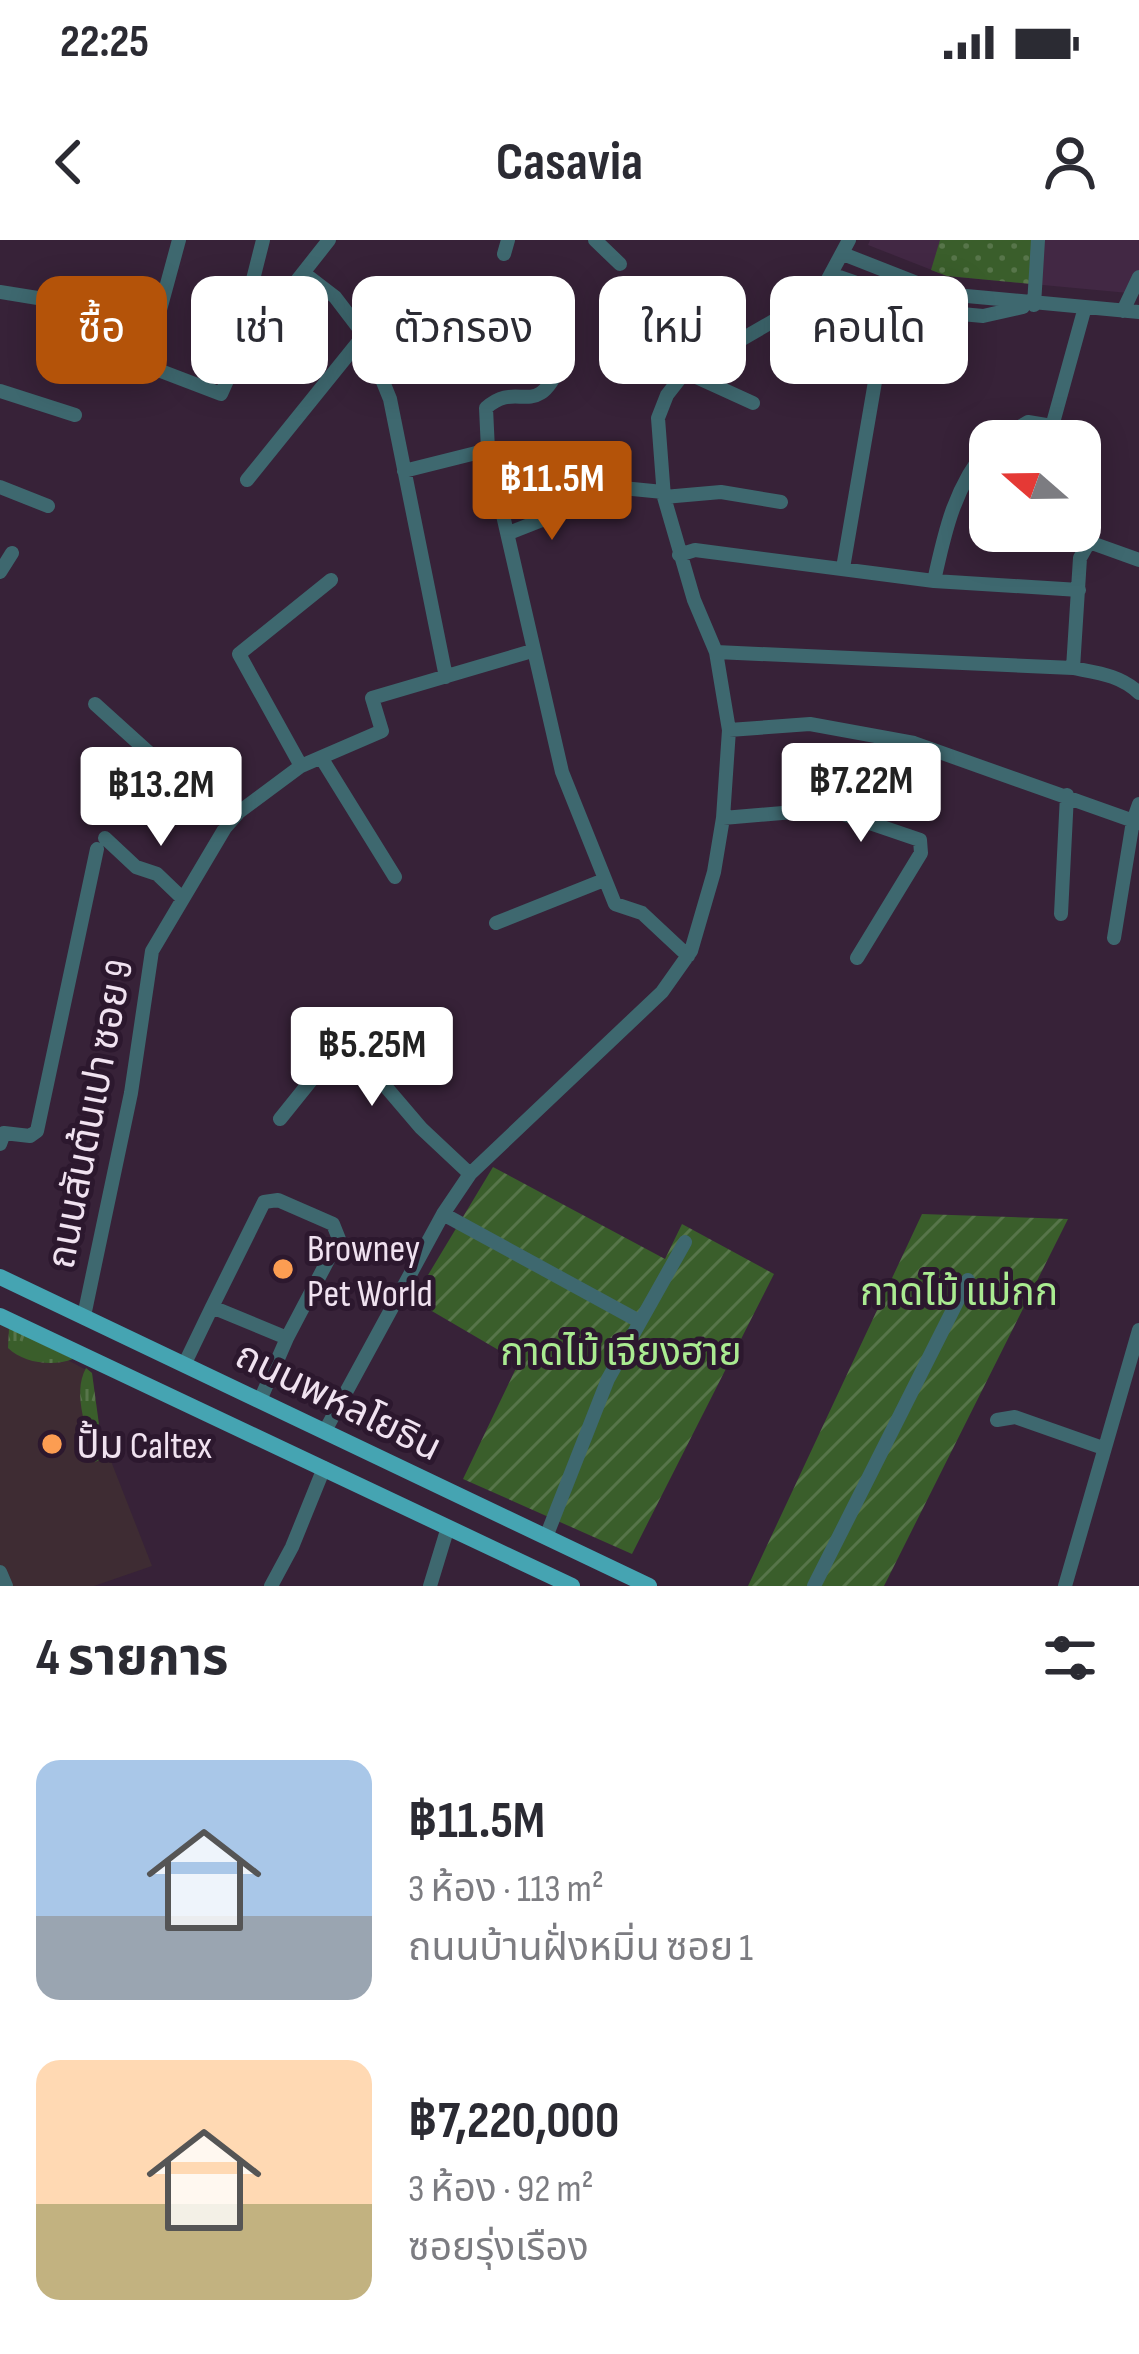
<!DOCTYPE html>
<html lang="th">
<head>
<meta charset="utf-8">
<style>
  body { margin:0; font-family:"Sofia Sans Condensed","Noto Sans Thai",sans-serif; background:#f7f7f7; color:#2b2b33; height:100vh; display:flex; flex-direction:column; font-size:45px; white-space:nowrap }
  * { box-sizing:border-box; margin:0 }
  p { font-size:39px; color:#7c7c81 }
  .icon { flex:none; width:66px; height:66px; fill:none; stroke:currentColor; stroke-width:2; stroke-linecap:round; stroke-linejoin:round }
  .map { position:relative; height:1346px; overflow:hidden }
  .details { display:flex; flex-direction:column; background:#fff; flex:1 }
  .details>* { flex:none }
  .guide { position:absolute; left:36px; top:36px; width:1068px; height:108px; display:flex; gap:24px }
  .needle { width:78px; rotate:290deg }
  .controls { position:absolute; left:969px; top:180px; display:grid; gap:24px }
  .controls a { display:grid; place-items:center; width:132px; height:132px; border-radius:24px; background:#fff; box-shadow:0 6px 30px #0003; font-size:60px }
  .price { position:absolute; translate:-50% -102px; padding:0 27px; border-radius:12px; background:#fff; color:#222; font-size:39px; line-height:78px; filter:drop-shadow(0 3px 6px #0008) }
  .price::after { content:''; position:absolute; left:50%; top:72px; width:36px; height:27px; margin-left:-18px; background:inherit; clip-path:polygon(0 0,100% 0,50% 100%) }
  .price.selected { background:#b45309; color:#fff }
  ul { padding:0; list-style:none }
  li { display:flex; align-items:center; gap:36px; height:300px; padding:0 36px }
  li span { display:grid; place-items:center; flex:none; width:336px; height:240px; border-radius:24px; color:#555 }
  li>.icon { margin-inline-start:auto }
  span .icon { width:144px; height:144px; fill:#fffc; stroke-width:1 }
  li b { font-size:51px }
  h2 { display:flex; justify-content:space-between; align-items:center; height:144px; padding:0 36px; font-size:51px }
  .chip { padding:0 42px; border-radius:24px; background:#fff; box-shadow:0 6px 30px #0003; font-size:42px; line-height:108px }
  .chip.selected { background:#b45309; color:#fff }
  .status { display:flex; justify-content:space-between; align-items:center; height:84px; padding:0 60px; background:#fff; direction:ltr }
  .status svg { height:33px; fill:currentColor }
  header { display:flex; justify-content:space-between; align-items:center; height:156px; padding:0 36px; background:#fff; font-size:54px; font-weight:700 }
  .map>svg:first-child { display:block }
  .commercial { fill:#3e2c33 }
  .built { fill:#422844 }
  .grass { fill:url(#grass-tufts) }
  .park { fill:url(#park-dots) }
  .garden { fill:url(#garden-furrows) }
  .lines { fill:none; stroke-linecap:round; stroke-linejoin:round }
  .minor { stroke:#3e686f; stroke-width:14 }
  .major { stroke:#45a4b2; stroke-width:16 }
  .poi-dot { fill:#fc9d52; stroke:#2c182e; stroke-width:4.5 }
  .labels { text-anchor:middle; stroke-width:10; stroke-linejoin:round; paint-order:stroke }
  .street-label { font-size:39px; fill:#f0e2f0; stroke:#2c182e }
  .poi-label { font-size:39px; fill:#f0e2f0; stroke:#2c182e; text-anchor:start }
  .park-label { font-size:39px; fill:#aaeb91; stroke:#2c182e }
</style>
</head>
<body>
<div class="status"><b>22:25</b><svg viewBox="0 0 49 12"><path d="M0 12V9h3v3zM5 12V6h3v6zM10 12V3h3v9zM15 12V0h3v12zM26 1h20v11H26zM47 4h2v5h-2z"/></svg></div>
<header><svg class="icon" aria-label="back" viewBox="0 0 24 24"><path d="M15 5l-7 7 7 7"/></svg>Casavia<svg class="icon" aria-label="person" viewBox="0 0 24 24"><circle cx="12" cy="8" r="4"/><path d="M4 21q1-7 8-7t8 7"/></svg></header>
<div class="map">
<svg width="1139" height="1346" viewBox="0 0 1139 1346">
  <defs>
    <pattern id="grass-tufts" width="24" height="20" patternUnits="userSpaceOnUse" patternTransform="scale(3)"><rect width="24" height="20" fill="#3a5e2b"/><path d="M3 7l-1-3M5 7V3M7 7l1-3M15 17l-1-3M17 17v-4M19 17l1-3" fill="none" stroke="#57754a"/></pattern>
    <pattern id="park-dots" width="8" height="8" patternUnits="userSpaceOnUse" patternTransform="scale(3)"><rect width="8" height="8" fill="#3a5e2b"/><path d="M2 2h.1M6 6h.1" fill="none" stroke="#57754a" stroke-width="1.8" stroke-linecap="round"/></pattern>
    <pattern id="garden-furrows" width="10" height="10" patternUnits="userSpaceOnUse" patternTransform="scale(3)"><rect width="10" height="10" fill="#3a5e2b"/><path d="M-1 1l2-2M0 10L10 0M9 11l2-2" fill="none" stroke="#57754a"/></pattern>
  </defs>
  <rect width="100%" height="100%" fill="#372238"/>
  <!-- commercial -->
  <path class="commercial" d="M0,1084L92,1133L100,1193L152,1326L94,1346H10L0,1325Z"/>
  <!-- built -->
  <path class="built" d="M870,0H1139V54L947,36L868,5Z"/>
  <!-- grass -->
  <path class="grass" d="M9,1088L73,1119C53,1127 23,1123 8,1108Z
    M86,1128L92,1133L100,1192L109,1216L95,1222C89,1194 71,1155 86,1128Z"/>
  <!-- park -->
  <path class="park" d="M940,0H1033L1031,44L947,36L931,30Z"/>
  <!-- garden -->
  <path class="garden" d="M493,927L665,1019L682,984L774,1034L632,1314L463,1239L519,1122L413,1060Z
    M922,974L1068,979L884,1346H748Z"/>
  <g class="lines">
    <!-- minor -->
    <path class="minor" d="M179,0L145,125L221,154L239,114L329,0
      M595,0L620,24
      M504,14L508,0
      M843,14L945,54L1139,72
      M305,34L335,57L364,95L390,159L446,437
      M834,35L940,72L983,76L1023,67
      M0,52L50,60
      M1034,65L1038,0
      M1123,71L1139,37
      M239,114L243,79L263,0
      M562,121C536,184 519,138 486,168L488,210L562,532L615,664L642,673L688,716
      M685,132L753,163
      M0,151L75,175
      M996,201L1028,182L1052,186
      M1048,201L1085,67
      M404,231L488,210
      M247,240L364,95
      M592,245L663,252
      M0,247L48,266
      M664,257L721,252L781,262
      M1080,273L1089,302L1139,320
      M509,293L575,267
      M679,315L695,310L934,341L1079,350
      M843,328L877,130L907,61
      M0,332L12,313
      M934,341C945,290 955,245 990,205
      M716,412L1073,428C1098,433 1120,435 1139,453
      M1073,428L1080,318L1089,302
      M95,464L228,584
      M729,490L810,484L914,503L1139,583
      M322,519L395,637
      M301,526L239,414L331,340
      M723,578L829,569L920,600L921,613L857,718
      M105,598L136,627L157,634L182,658
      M1061,674L1067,555
      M496,683L604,640
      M1114,698L1133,581L1139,564
      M280,879L329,818L351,806L421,888L470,934
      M0,904L4,893L30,896L37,891L97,609
      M443,974L639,1081
      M212,1067L264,962L278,960L333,984L339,999L287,1098
      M84,1076L131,853L152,711L225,588L239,572L301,526L382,491L372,458L532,411
      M185,1123L212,1067L287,1098L261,1158
      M997,1180L1015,1177L1103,1208
      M326,1189L443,974L470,934L662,752L691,711L714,632L723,578L729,490L716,412L694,360L664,257L658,178L667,155L685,132L820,54L849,0
      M546,1297L608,1139L685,1002
      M0,1332L6,1346
      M271,1346L292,1307L324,1228
      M430,1346L448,1287
      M814,1346L968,1040
      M1065,1346L1139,1090"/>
    <!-- major -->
    <path class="major" d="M0,1037L649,1346
      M0,1076L572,1346"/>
  </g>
  <!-- markers -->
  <g class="poi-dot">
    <circle cx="283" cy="1029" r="12"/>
    <circle cx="52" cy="1204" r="12"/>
  </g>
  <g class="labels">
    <!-- street labels -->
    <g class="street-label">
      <text transform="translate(89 874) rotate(-79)" y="14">ถนนสันต้นเปา ซอย 9</text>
      <text transform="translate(339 1160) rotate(26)" y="14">ถนนพหลโยธิน</text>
    </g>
    <!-- poi labels -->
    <g class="poi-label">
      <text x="307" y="1021">Browney<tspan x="307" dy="45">Pet World</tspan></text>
      <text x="76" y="1218">ปั้ม Caltex</text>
    </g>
    <!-- park labels -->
    <g class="park-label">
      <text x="959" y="1065">กาดไม้ แม่กก</text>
      <text x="621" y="1125">กาดไม้ เจียงฮาย</text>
    </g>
  </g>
</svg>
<div class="controls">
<a><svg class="needle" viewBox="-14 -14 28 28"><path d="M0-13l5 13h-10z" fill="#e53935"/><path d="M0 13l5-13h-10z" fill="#7c7c81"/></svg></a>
</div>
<b class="price selected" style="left:552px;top:303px">฿11.5M</b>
<b class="price" style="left:861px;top:605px">฿7.22M</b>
<b class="price" style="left:161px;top:609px">฿13.2M</b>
<b class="price" style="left:372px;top:869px">฿5.25M</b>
<div class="guide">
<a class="chip selected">ซื้อ</a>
<a class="chip">เช่า</a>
<a class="chip">ตัวกรอง</a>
<a class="chip">ใหม่</a>
<a class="chip">คอนโด</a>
</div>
</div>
<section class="details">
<h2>4 รายการ<svg class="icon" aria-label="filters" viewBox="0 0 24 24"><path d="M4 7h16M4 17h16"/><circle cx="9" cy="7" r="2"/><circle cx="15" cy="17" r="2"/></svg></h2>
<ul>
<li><span style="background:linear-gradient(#a9c7e8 65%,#9aa5b1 0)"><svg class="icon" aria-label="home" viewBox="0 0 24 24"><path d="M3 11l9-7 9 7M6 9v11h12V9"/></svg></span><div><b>฿11.5M</b><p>3 ห้อง · 113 m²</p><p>ถนนบ้านฝั่งหมิ่น ซอย 1</p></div></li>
<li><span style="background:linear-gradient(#ffd9b3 60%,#c2b280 0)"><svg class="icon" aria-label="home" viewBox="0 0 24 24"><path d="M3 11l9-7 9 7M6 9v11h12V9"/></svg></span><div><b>฿7,220,000</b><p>3 ห้อง · 92 m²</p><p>ซอยรุ่งเรือง</p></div></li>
</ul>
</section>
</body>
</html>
